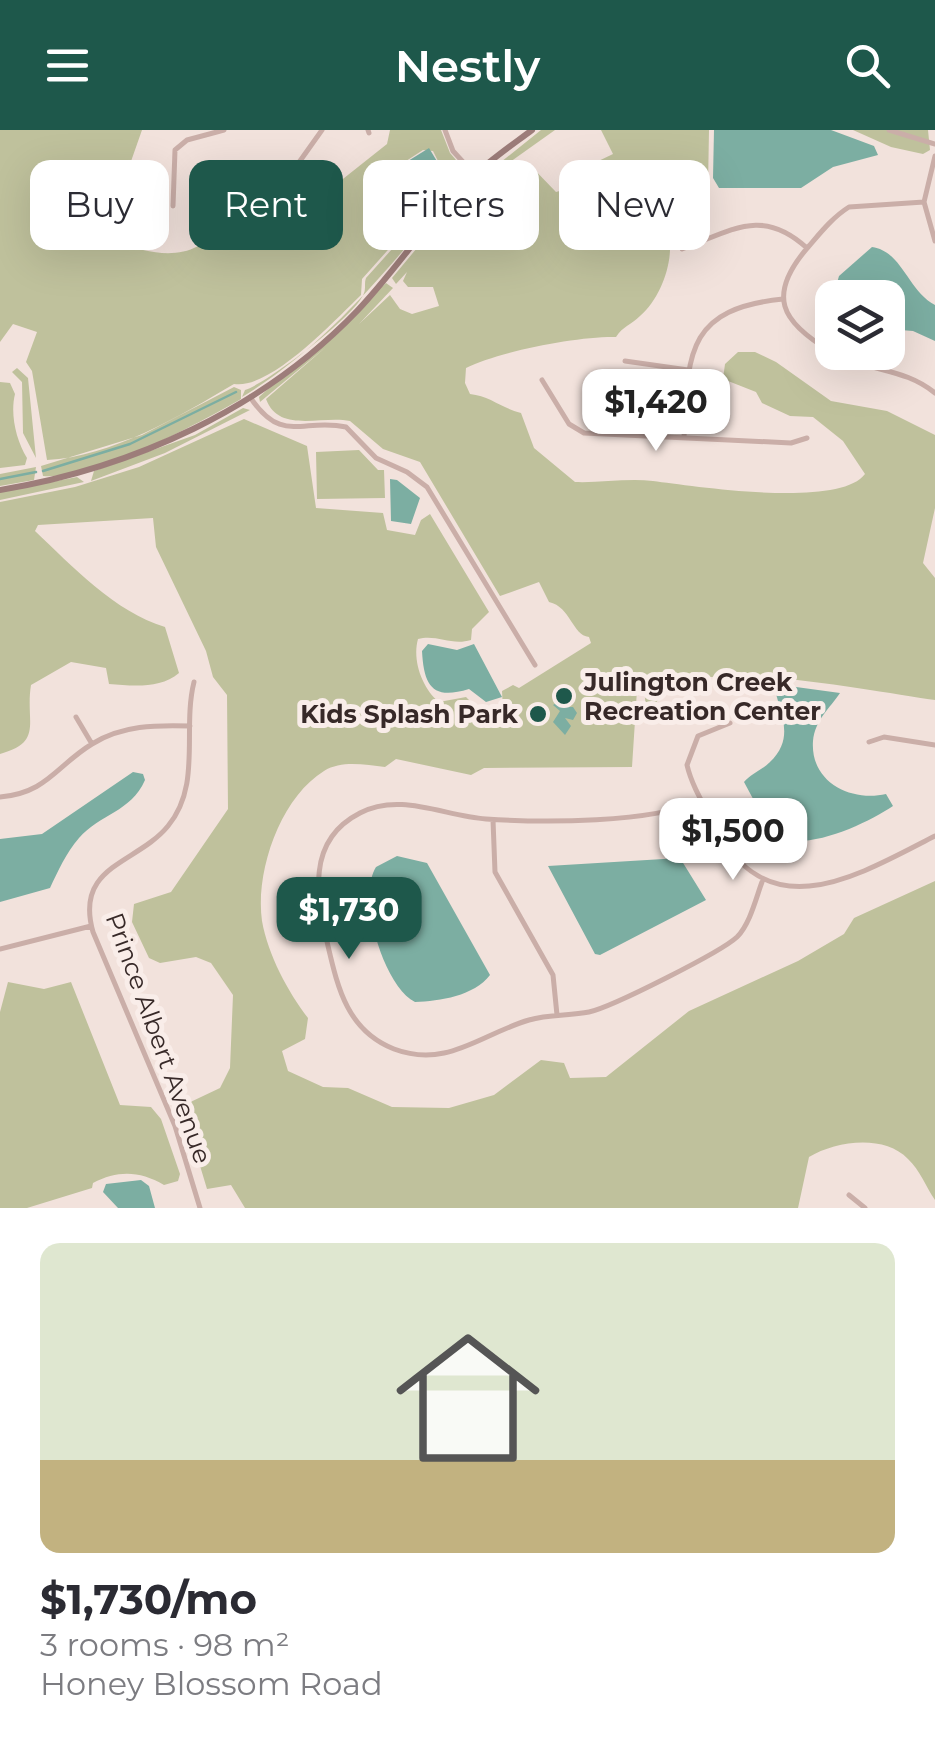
<!DOCTYPE html>
<html lang="en">
<head>
<meta charset="utf-8">
<style>
  body { margin:0; font-family:Montserrat,sans-serif; background:#f7f7f7; color:#2b2b33; height:100vh; display:flex; flex-direction:column; font-size:38px; white-space:nowrap }
  * { box-sizing:border-box; margin:0 }
  p { font-size:32px; color:#7c7c81 }
  .icon { flex:none; width:55px; height:55px; fill:none; stroke:currentColor; stroke-width:2; stroke-linecap:round; stroke-linejoin:round }
  .map { position:relative; height:1078px; overflow:hidden }
  .sheet { display:flex; flex-direction:column; background:#fff; flex:1 }
  .sheet>* { flex:none }
  .top-card { position:absolute; left:30px; top:30px; width:875px; height:90px; display:flex; gap:20px }
  .fabs { position:absolute; left:815px; top:150px; display:grid; gap:20px }
  .fabs a { display:grid; place-items:center; width:90px; height:90px; border-radius:20px; background:#fff; box-shadow:0 10px 40px #0002; font-size:50px }
  .price { position:absolute; translate:-50% -85px; padding:0 22px; border-radius:20px; background:#fff; color:#222; font-size:32px; line-height:65px; filter:drop-shadow(0 2px 5px #0008) }
  .price::after { content:''; position:absolute; left:50%; top:60px; width:30px; height:22px; margin-left:-15px; background:inherit; clip-path:polygon(0 0,100% 0,50% 100%) }
  .price.on { background:#1e584b; color:#fff }
  ul { padding:0; list-style:none }
  li { display:grid; align-content:center; gap:20px; height:530px; padding:0 40px }
  li+li { border-top:2px solid #e1e1e2 }
  li span { display:grid; place-items:center; height:310px; border-radius:20px; color:#555 }
  li>.icon { margin-inline-start:auto }
  span .icon { width:180px; height:180px; fill:#fffc; stroke-width:1 }
  li b { font-size:42px }
  .tag { padding:0 35px; border-radius:20px; background:#fff; box-shadow:0 10px 40px #0002; font-size:35px; line-height:90px }
  .tag.on { background:#1e584b; color:#fff }
  header { display:flex; justify-content:space-between; align-items:center; height:130px; padding:0 40px; background:#1e584b; color:#fff; font-size:45px; font-weight:600 }
  .map>svg:first-child { display:block }
  .green { fill:#bfc19c; fill-rule:evenodd }
  .water { fill:#7caea2 }
  .lines { fill:none; stroke-linecap:round; stroke-linejoin:round }
  .stream { stroke:#7caea2; stroke-width:2.5 }
  .street { stroke:#caaea8; stroke-width:5 }
  .secondary { stroke:#9d7d7a; stroke-width:6 }
  .poi-dot { fill:#1e584b; stroke:#f9ede9; stroke-width:4 }
  .labels { text-anchor:middle; stroke-width:10; stroke-linejoin:round; paint-order:stroke }
  .poi-label { font-size:25px; font-weight:bold; fill:#372928; stroke:#f9ede9; text-anchor:start }
  .street-label { font-size:25px; fill:#372928; stroke:#f9ede9 }
</style>
</head>
<body>
<header><svg class="icon" aria-label="menu" viewBox="0 0 24 24"><path d="M4 6h16M4 12h16M4 18h16"/></svg>Nestly<svg class="icon" aria-label="search" viewBox="0 0 24 24"><circle cx="10" cy="10" r="6"/><path d="M15 15l6 6"/></svg></header>
<div class="map">
<svg width="935" height="1078" viewBox="0 0 935 1078">
  <rect width="100%" height="100%" fill="#f2e2dc"/>
  <!-- green -->
  <path class="green" d="M0,0H142L129,37L126,69L111,74L103,86C110,106 122,114 143,120C173,127 204,124 219,93C224,81 225,74 235,66L257,70L324,64L387,14L390,0H441L450,23L462,37L362,149L361,165C335,190 270,260 234,254C180,286 111,327 47,330L32,241L26,232L37,202L13,194L0,212ZM423,20L433,21L444,43L414,78L403,33Z
    M541,0H555L510,32L457,83L454,79L476,52Z
    M601,0H709L708,56L699,62L690,99L670,115C671,138 659,170 640,186C631,195 623,196 616,207C579,206 500,221 466,238L465,253L470,264C490,266 501,278 521,283L534,318L575,352C600,353 628,348 653,351C693,356 839,379 865,344L843,311L813,287L790,286L762,273L756,262L723,249L725,234L738,222H755L776,232L831,271L887,281L935,305V378L923,433L935,448V570C876,562 733,533 681,553C670,557 660,569 651,577L646,578L644,559L637,560L632,637L484,638L471,645L396,629L385,637C365,635 342,630 324,641C280,668 255,742 262,791C268,825 288,862 308,888L305,909L282,921L288,941L323,957L348,958L392,977L449,978L494,965L541,930L564,933L570,948L606,947L689,881L798,831L844,804L854,788L935,751V1070C926,1057 920,1040 908,1029C884,1004 836,1011 809,1027L798,1078H245L231,1055L207,1059L182,976L220,958L230,938L233,865L211,833L196,827L160,833L149,828L132,792L134,774L171,762L228,679L227,565L213,547L206,521L156,417L153,388L38,395L35,401C72,436 115,482 165,497L179,543C160,559 133,556 109,554L106,538L71,532L31,555C25,592 44,612 0,624V372L75,357L139,337L244,289L307,316L316,378L383,383L387,400L415,405L421,390L430,384L489,482L472,499L471,510C451,516 437,504 418,509C412,530 422,558 439,572L466,567L480,581L509,585L503,580L502,561L513,555L519,558L591,513L589,507C572,505 571,477 549,472L539,452L500,466L420,332L383,319L350,291C322,285 279,304 266,269L326,217L260,272L259,267L386,153L393,158L359,194L390,165L400,179L412,184L439,176L433,157H408L403,151L407,142L396,154L392,148L447,82L454,86L449,93L461,101L467,113L492,102L497,78L483,68L529,34L556,62L588,53L586,37L613,24Z
    M853,0H928L930,20L923,24L891,17Z
    M464,39L463,50C394,130 334,211 242,267L245,260C266,254 357,185 364,163C366,158 364,153 366,148Z
    M17,238L28,248L36,328L23,303L22,252L12,242Z
    M0,252L10,253L15,264C10,284 16,310 27,328L25,335L0,338Z
    M234,257L241,260V269C196,295 93,350 43,346L41,336L142,305Z
    M243,278L250,280L165,323L91,351L94,341L195,305Z
    M359,320L378,340H384L385,368L317,369L316,322Z
    M36,337L34,350L0,356V344Z
    M77,347L84,352L0,370V362Z
    M8,852L44,859L71,852L120,975L151,977L161,989L180,1044L178,1051L164,1055C140,1041 118,1040 93,1053L92,1058L27,1078H0V882Z"/>
  <!-- water -->
  <path class="water" d="M714,0H831L874,16L878,25L833,37L801,58H719L713,48Z
    M429,18L444,43L408,81L404,76L400,36Z
    M872,117C902,121 908,161 935,175V211L913,201L888,199V168L832,170L839,146Z
    M390,349L397,350L420,368L411,394L391,391Z
    M428,514L457,520L474,514L502,567L486,572L469,559C433,570 424,557 422,521Z
    M774,554L840,563C830,578 815,590 813,611C810,653 852,672 886,664L893,676C866,694 805,723 773,706L744,652C751,644 762,640 770,632C797,606 778,581 774,554Z
    M563,569L565,577H573L577,583L573,590L565,588L571,596L565,605L553,592L560,581L553,575Z
    M133,642L143,644L145,650C131,682 100,684 79,708C66,723 58,741 50,758L0,772V709L42,704Z
    M397,726L427,733L490,845C474,866 440,871 415,872C384,857 357,767 376,737Z
    M680,728L706,770L600,825L595,824L548,736Z
    M141,1050L149,1056L155,1078H118L103,1062L106,1054Z"/>
  <g class="lines">
    <!-- stream -->
    <path class="stream" d="M43,341L130,314L236,262
      M0,349L36,342"/>
    <!-- street -->
    <path class="street" d="M368,0L369,3
      M445,0L453,21L474,44
      M889,0L935,14
      M935,26L924,72L935,111
      M285,52L322,0
      M173,76L175,20L187,10L224,0
      M682,119C733,100 762,77 807,118
      M832,222C780,192 766,165 809,116C821,102 833,87 849,77L924,72
      M834,222C871,243 903,237 935,263
      M625,231L688,240
      M542,250L569,294L584,303L791,313L807,308
      M250,267C283,316 303,287 346,297L376,328L407,342L427,357L535,535
      M684,308C688,225 685,179 783,169
      M194,552C182,600 202,655 168,696C137,734 74,735 93,802L175,996L200,1078
      M76,587L92,614
      M730,593L698,606L687,635C692,657 706,678 716,698C769,800 857,746 935,706
      M869,612L884,607L935,615
      M0,667C47,663 56,636 92,614C122,595 156,595 190,596
      M702,671C649,693 545,693 486,689C444,686 400,662 360,683C305,711 317,767 328,816C338,859 348,901 394,919C447,939 481,904 529,890C549,884 569,886 589,882C612,877 721,822 737,807C750,794 756,768 762,752
      M493,690L495,742L553,845L557,885
      M0,819L91,796
      M849,1065L865,1078"/>
    <!-- secondary -->
    <path class="secondary" d="M0,360C133,338 263,279 357,181C398,138 429,88 472,47C490,30 512,15 532,0"/>
  </g>
  <!-- markers -->
  <g class="poi-dot">
    <circle cx="564" cy="566" r="10"/>
    <circle cx="538" cy="584" r="10"/>
  </g>
  <g class="labels">
    <!-- poi labels -->
    <g class="poi-label">
      <text x="584" y="561">Julington Creek<tspan x="584" dy="29">Recreation Center</tspan></text>
      <text x="518" y="593" text-anchor="end">Kids Splash Park</text>
    </g>
    <!-- street labels -->
    <g class="street-label">
      <text transform="translate(159 908) rotate(70)" y="9">Prince Albert Avenue</text>
    </g>
  </g>
</svg>
<div class="fabs">
<a><svg class="icon" aria-label="layers" viewBox="0 0 24 24"><path d="M12 4l9 5-9 5-9-5zM3 14l9 5 9-5"/></svg></a>
</div>
<b class="price" style="left:656px;top:324px">$1,420</b>
<b class="price" style="left:733px;top:753px">$1,500</b>
<b class="price on" style="left:349px;top:832px">$1,730</b>
<div class="top-card">
<a class="tag">Buy</a>
<a class="tag on">Rent</a>
<a class="tag">Filters</a>
<a class="tag">New</a>
</div>
</div>
<section class="sheet">
<ul>
<li><span style="background:linear-gradient(#dfe7d0 70%,#c2b280 0)"><svg class="icon" aria-label="home" viewBox="0 0 24 24"><path d="M3 11l9-7 9 7M6 9v11h12V9"/></svg></span><div><b>$1,730/mo</b><p>3 rooms · 98 m²</p><p>Honey Blossom Road</p></div></li>
</ul>
</section>
</body>
</html>
